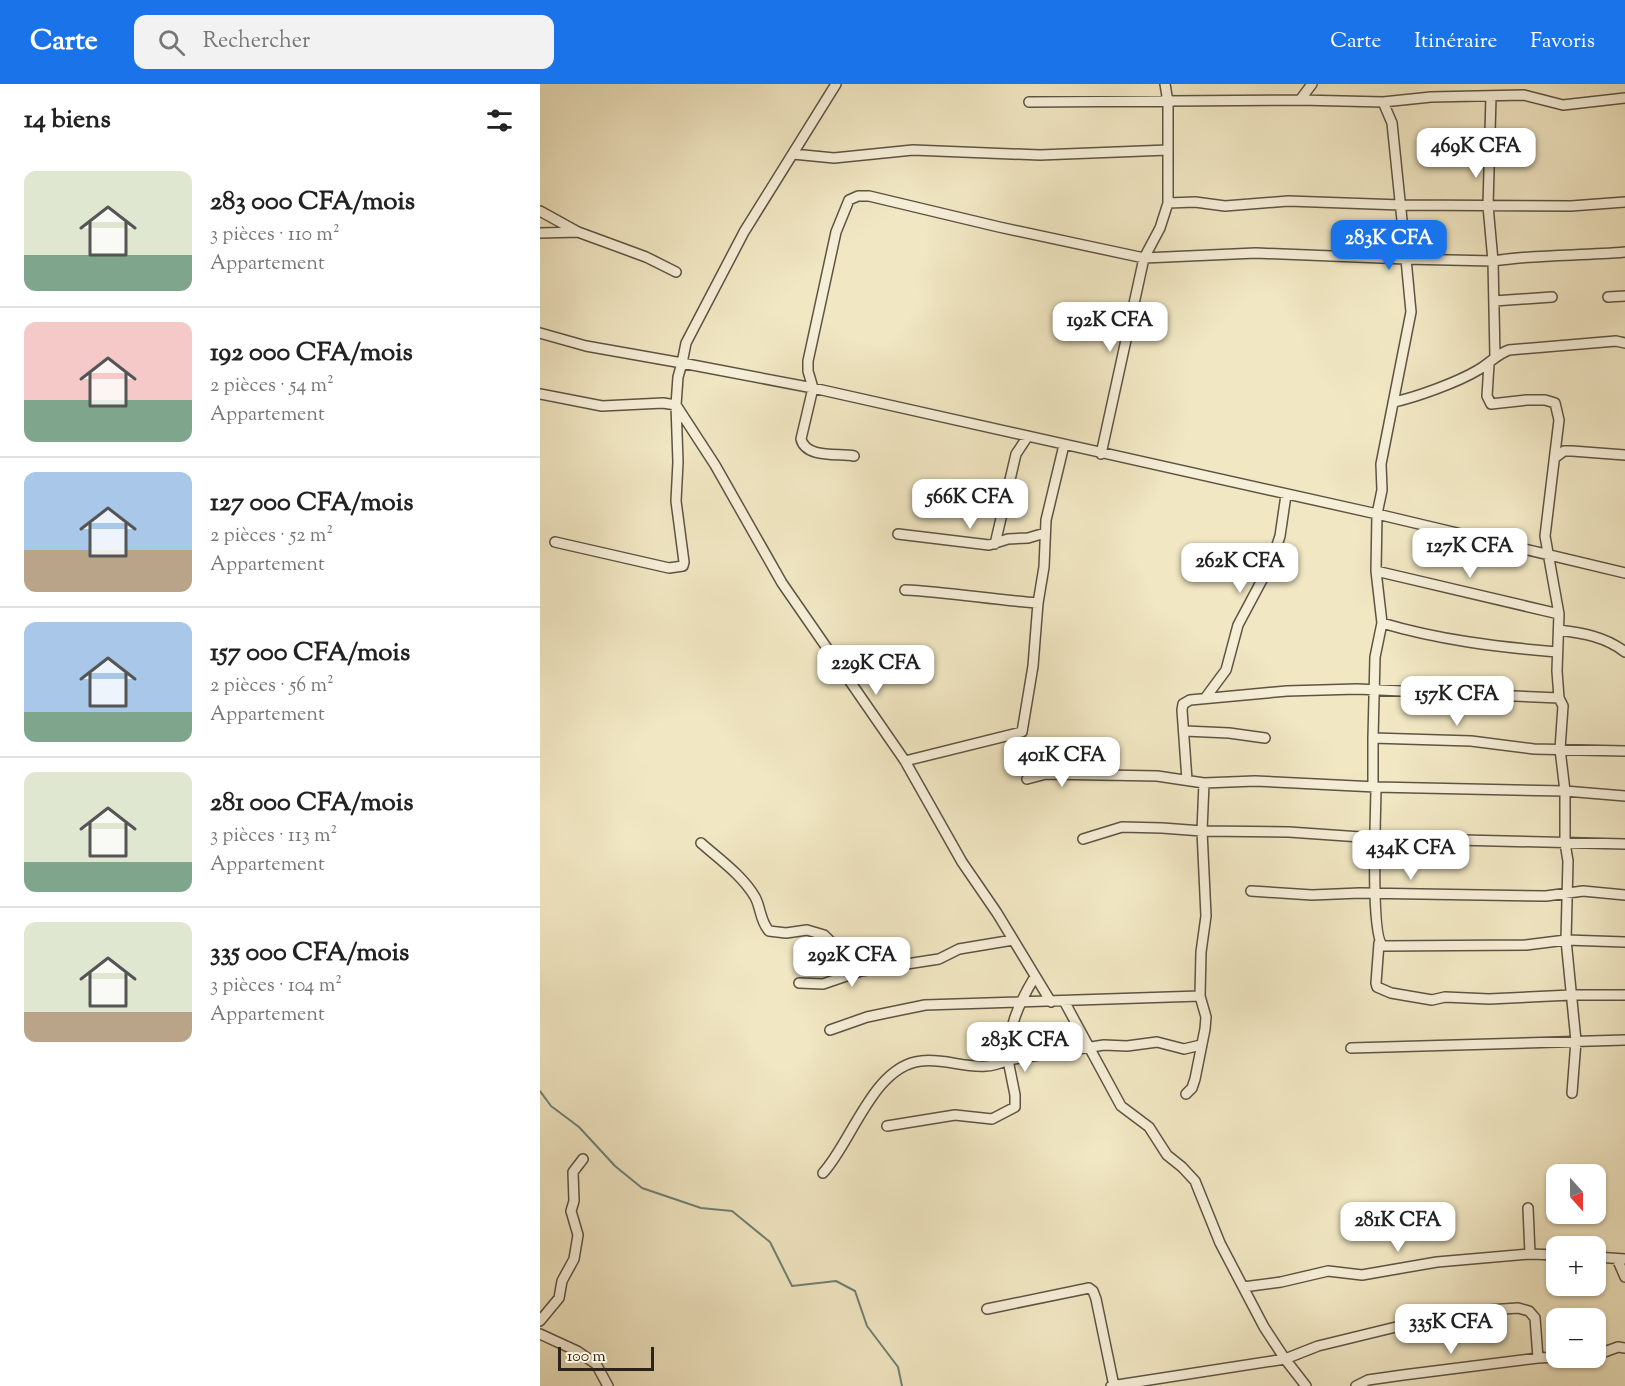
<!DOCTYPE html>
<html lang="fr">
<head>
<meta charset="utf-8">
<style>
  body { margin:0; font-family:"Sorts Mill Goudy",serif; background:#f2f2f2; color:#222; height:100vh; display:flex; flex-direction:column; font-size:22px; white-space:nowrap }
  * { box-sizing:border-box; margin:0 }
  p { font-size:20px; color:#767676 }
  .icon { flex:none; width:33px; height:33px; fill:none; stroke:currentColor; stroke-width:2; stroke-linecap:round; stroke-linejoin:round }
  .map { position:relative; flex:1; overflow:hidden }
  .panel { display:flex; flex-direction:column; background:#fff; width:540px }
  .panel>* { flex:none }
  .needle { width:39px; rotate:159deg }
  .fabs { position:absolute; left:1006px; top:1080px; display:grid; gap:12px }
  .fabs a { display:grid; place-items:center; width:60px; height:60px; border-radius:12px; background:#fff; box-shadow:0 2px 4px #0004; font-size:30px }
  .scale { position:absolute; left:18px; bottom:15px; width:96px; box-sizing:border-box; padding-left:6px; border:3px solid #2c231a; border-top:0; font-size:16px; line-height:21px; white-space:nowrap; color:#2c231a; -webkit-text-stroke:4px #f6efd8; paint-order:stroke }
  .price { position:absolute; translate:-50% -51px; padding:0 14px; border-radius:12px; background:#fff; color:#222; font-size:20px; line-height:39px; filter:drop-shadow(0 2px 3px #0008) }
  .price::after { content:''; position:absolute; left:50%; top:36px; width:18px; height:14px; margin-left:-9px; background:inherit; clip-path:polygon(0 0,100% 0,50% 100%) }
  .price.current { background:#1a73e8; color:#fff }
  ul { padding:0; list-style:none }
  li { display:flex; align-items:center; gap:18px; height:150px; padding:0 24px }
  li+li { border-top:2px solid #e0e0e0 }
  li span { display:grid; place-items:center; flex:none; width:168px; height:120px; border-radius:12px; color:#555 }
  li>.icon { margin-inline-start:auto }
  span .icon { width:72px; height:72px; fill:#fffc; stroke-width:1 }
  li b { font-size:26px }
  h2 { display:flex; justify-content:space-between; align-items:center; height:72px; padding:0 24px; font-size:26px }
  header { display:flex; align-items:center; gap:36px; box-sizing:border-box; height:84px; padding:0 30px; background:#1a73e8; color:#fff }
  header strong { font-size:28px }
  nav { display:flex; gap:33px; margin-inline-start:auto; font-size:21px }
  .search { width:420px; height:54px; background:#f2f2f2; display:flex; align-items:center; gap:15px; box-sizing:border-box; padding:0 21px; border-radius:12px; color:#767676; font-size:22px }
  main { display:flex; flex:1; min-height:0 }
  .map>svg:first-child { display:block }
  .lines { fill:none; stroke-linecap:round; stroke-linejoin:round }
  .stream { stroke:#6f8176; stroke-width:2 }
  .minor-casing { stroke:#5d5444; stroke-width:12 }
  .minor { stroke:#f6efd8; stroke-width:9 }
</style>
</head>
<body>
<header>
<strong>Carte</strong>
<div class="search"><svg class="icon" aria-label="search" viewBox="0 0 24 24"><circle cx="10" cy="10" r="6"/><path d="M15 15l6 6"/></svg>Rechercher</div>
<nav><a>Carte</a><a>Itinéraire</a><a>Favoris</a></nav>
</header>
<main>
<section class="panel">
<h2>14 biens<svg class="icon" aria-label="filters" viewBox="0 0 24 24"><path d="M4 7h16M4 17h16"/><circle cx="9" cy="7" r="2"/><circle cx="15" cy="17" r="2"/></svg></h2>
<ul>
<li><span style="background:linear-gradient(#dfe7d0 70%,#7fa58c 0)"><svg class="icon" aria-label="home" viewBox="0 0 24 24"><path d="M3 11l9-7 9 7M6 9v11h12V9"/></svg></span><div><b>283 000 CFA/mois</b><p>3 pièces · 110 m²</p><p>Appartement</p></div></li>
<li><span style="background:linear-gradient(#f6c9c9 65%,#7fa58c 0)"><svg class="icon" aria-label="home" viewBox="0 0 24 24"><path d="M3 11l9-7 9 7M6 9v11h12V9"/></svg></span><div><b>192 000 CFA/mois</b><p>2 pièces · 54 m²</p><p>Appartement</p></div></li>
<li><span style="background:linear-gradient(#a9c7e8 65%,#b9a48a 0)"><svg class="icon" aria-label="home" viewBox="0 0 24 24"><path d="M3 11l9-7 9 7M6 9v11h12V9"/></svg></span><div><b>127 000 CFA/mois</b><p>2 pièces · 52 m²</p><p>Appartement</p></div></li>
<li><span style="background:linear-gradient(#a9c7e8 75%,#7fa58c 0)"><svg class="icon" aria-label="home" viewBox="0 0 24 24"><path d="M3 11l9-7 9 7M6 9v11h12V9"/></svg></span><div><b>157 000 CFA/mois</b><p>2 pièces · 56 m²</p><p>Appartement</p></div></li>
<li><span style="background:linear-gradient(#dfe7d0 75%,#7fa58c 0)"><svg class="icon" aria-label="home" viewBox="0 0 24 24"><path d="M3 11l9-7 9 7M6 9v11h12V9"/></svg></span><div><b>281 000 CFA/mois</b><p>3 pièces · 113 m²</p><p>Appartement</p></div></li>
<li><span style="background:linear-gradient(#dfe7d0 75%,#b9a48a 0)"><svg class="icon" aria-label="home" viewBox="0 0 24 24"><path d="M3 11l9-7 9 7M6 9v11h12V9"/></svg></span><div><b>335 000 CFA/mois</b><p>3 pièces · 104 m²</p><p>Appartement</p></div></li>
</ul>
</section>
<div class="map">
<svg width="1085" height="1302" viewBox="0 0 1085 1302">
  <rect width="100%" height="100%" fill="#f1e7c3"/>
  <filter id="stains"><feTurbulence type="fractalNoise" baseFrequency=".00333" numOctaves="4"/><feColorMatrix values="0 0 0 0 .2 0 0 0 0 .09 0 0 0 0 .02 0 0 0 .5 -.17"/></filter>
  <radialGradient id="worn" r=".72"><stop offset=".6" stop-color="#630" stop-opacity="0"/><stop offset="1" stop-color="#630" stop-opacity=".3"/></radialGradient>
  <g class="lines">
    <!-- stream -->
    <path class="stream" d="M0,1007L11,1022L39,1043L75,1082L102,1104L161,1124L192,1127L230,1158L252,1202L296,1197L315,1207L327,1242L358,1283L362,1302"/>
    <defs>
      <path id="minor" d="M625,0L628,18V119L620,144L604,174L716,169L866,175L871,228L841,380L842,406L837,430L836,487L842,539L835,573L833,654L931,657L994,665L1085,667
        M951,12L948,122L953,177C997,170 1041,172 1085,168
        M760,16L772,0
        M489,18L760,16L843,18L891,13L984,11L1023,21L1085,14
        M843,18L852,39L866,175L953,177L955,273
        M253,70L294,74L373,66L500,71L628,66
        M628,119L655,118L685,122L748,117L861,121L1031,122L1085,118
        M0,127L38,148L106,173L136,188
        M0,149L38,148
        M1068,213L1085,212
        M954,217L1012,213
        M0,249L46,262L142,279L146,259L204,148L296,0
        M949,280L947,312L951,320L987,316H1005L1015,319L1019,336L1005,452L1019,530L1017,587L1019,614L1023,622L1020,665L1025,707V759L1028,777L1026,856L1036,957L1032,1009
        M0,310L62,322L123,319L136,321L175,381L242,499L365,677L422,778L457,829L511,918
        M854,318C877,313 918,298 938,286C949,280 957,270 969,266L1076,257L1085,259
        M314,372C299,369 266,375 261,355L273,304L268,287V277L296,148L309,116L318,112H329L459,143L604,174L561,370
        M1016,373L1024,367H1032L1085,371
        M358,450L449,461L468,455L488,454L505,449
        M15,458L129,484L143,482L144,478L136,417L138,378L136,321L138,293L142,279L273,304L837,430L1085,489
        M455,460L476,370L488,352
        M836,487L1019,530
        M365,506C410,508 453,516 498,519
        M842,539C899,556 958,563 1017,568
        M1019,546C1043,549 1066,553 1085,568
        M666,613L686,586L698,541L731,479L740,452L746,411
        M645,647L689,649L725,654
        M365,677L482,648L493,582L498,519L504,483L506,436L524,361
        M487,695L506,690L617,692L664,699L715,697L836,703L1025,707L1085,712
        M647,696L642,626L643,620L650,616L747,607L817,605L1019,614
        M833,702V654
        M836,703C836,726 830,851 843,862L986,861L1026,856L1085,858
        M543,755L582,743L622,744L662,747L749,748L835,754L1085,760
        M161,759C179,775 202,791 215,813C221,824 220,837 229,847L246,849L267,846L284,851L321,887
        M711,807L772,811L820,809L1006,812L1043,807L1085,811
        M839,859L836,899L837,903L851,909L892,916L905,913L949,915L1031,911H1085
        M259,899L283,900L321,887L399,875L419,865L473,856
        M524,917L581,1022L609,1043L627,1071L642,1083L655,1097L680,1159L703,1203L724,1243L745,1275L571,1302
        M290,946L327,933L385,921L660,912
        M811,964L1085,956
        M646,1010L652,1004L655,995L665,945L666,933L660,912L661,868L666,832L662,747L664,699
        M347,1042L415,1031L452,1035L475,1023V1011L468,976L474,975L564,961L587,962L617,958L644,965L661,961
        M283,1089C312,1058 333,982 381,977C403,974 424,984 446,982C454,982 461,979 468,976C468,944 478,921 494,894
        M988,1124L990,1170
        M1056,1173L1085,1175
        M1078,1177L1085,1193
        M703,1203L741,1198L788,1187L822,1191L897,1178L990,1170L1017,1171
        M447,1225L549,1204L553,1207L556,1215L574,1302
        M0,1237L19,1214L22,1197L34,1175L38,1151L31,1127L34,1117L33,1088L43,1075
        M0,1250L37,1267L56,1280L68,1302
        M1056,1271L1078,1263L1085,1264
        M766,1302L745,1275L778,1262L856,1243L949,1226L978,1224L989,1227L995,1234L998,1274
        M816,1302L828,1296L863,1291L998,1274L1017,1273"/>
    </defs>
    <!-- minor casing -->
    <use href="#minor" class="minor-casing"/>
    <!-- minor -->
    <use href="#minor" class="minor"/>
  </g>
  <rect width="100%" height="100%" filter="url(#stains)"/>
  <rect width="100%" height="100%" fill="url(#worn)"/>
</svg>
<div class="fabs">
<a><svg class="needle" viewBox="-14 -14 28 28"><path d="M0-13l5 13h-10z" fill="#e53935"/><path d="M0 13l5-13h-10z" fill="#767676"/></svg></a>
<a>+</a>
<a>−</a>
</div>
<div class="scale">100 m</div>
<b class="price" style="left:936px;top:95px">469K CFA</b>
<b class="price current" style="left:849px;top:187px">283K CFA</b>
<b class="price" style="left:570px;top:269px">192K CFA</b>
<b class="price" style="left:430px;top:446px">566K CFA</b>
<b class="price" style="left:930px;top:495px">127K CFA</b>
<b class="price" style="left:700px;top:510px">262K CFA</b>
<b class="price" style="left:336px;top:612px">229K CFA</b>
<b class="price" style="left:917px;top:643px">157K CFA</b>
<b class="price" style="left:522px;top:704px">401K CFA</b>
<b class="price" style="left:871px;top:797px">434K CFA</b>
<b class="price" style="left:312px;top:904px">292K CFA</b>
<b class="price" style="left:485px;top:989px">283K CFA</b>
<b class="price" style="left:858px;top:1169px">281K CFA</b>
<b class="price" style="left:911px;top:1271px">335K CFA</b>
</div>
</main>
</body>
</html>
